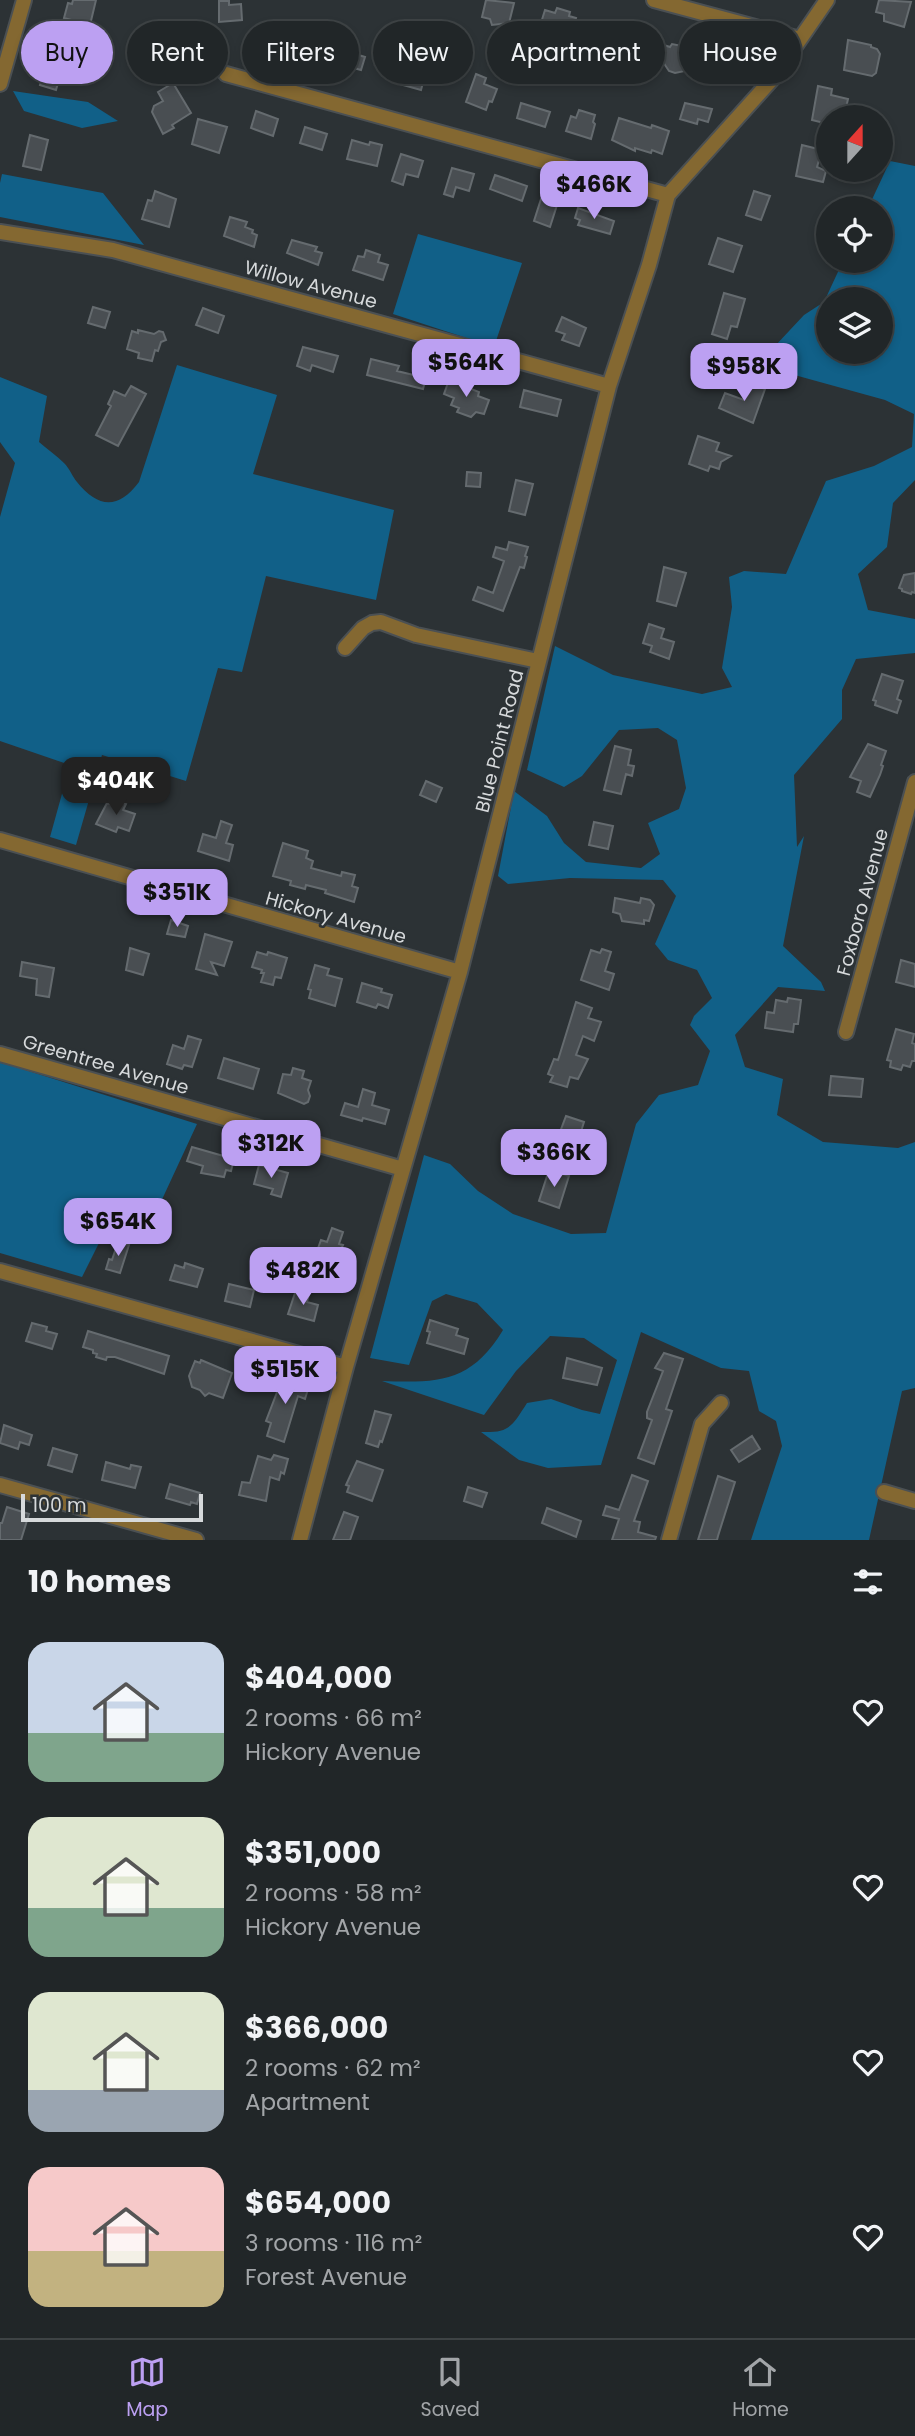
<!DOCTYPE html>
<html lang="en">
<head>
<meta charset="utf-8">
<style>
  body { margin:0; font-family:Poppins,sans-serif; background:#2d3234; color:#f1f3f6; height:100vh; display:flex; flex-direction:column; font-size:26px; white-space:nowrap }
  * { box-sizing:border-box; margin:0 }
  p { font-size:23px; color:#a2a5a8 }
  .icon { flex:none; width:38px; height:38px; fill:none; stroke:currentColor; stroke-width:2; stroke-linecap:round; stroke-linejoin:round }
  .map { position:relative; height:1540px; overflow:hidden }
  .drawer { display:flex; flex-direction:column; background:#212628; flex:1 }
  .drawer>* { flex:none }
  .top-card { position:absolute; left:21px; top:21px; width:873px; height:63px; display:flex; gap:14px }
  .needle { width:46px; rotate:21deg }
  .fabs { position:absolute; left:816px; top:105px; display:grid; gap:14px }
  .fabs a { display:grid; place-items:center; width:77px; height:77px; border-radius:50%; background:#212628; box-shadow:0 4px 10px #0003,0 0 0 2px #3e4345; font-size:35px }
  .scale { position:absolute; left:21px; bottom:18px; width:182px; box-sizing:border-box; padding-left:7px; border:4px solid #d6d9db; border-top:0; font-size:19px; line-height:24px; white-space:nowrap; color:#d6d9db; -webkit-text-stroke:5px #2c3235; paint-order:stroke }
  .price { position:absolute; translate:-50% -60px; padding:0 16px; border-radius:14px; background:#bca0f2; color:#111; font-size:23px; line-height:46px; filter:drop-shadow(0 2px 4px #0008) }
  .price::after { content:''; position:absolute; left:50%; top:42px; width:21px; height:16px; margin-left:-10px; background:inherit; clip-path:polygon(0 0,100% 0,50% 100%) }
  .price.selected { background:#222; color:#fff }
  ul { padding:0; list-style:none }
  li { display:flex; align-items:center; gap:21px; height:175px; padding:0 28px }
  li span { display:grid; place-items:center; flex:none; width:196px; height:140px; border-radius:21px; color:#555 }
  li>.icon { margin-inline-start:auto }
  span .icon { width:84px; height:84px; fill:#fffc; stroke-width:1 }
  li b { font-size:30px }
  h2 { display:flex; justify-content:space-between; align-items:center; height:84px; padding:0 28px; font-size:30px }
  .chip { padding:0 24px; border-radius:32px; background:#212628; box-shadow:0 4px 10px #0003,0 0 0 2px #3e4345; font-size:24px; line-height:63px }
  .chip.selected { background:#bca0f2; color:#111 }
  .tab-bar { display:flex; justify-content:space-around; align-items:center; height:98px; border-top:2px solid #3e4345; background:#212628; font-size:19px; color:#a2a5a8 }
  .tab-bar a { display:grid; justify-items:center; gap:4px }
  .tab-bar .selected { color:#bca0f2 }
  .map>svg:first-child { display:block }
  .forest { fill:#116088; fill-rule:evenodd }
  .building { fill:#494e52; stroke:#656b6f; stroke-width:2 }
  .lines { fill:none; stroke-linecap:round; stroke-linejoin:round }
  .minor-casing { stroke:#4b5053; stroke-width:18 }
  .minor { stroke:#846831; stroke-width:14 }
  .labels { text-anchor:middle; stroke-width:5; stroke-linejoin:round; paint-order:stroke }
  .street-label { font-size:19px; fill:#d6d9db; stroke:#2c3235 }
</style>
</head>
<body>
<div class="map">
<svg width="915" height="1540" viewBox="0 0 915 1540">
  <rect width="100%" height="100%" fill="#2c3235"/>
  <!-- forest -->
  <path class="forest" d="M13,91L88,102L118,121L82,128L24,111Z
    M890,161L915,166V480L893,503L887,547L858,574L868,610L915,619V653L856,659L842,690V719L794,775L797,847L804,836L783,946L821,982L825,991L778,987L735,1035L745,1067L783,1079L777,1115L823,1142L898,1148L915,1142V1388L902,1391L869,1540H751L782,1446L776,1421L759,1411L749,1371L721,1368L641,1332L601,1465L548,1468L519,1460L481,1432C510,1433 512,1426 527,1403L551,1399L582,1410L600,1414L617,1360L584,1338L550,1336L516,1371L484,1415L382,1381C438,1383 471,1383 503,1330L477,1303L446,1294L432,1301L409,1365L370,1358L424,1155L450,1164L478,1191L513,1214L571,1234L606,1233L636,1124L659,1095L698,1085L710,1051L690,1025L694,1016L712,998L697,970L668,960L655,944L676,896L663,880L570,878L508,884L498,876L514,791L547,816L564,843L586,862L641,868L660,854L648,823L679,809L686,788L677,740L658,728L619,730L582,776L564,787L527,770L555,646L613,675L702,694L732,687L722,668L732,607L729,577L744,571L786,574L826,481L874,466L912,447L914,414L885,400L780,371L775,346L804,315L824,302L843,261H880V208H868ZM828,299H880V352H828Z
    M2,174L103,193L144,245L0,217V183Z
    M418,234L522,263L494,347L393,314Z
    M177,365L277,395L253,474L394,510L376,600L266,576L242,672L218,668L186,781L102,755L76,845L50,837L70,765L0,741V517L15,463L0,442V377L47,396L39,442C47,449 57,456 64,463C70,469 72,476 77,482C98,508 118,510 139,482Z
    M0,1062L197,1124L152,1221L118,1205L82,1277L0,1253Z"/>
  <!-- building -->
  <path class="building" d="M73,0H96L90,25L64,18L68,3L72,4Z
    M486,0L514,3L509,23L492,25L490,19L482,17Z
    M879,0L911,2L904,27L884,21V14L876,12Z
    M219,1H229V5L241,4L242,20L219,22Z
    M557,8L570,12L569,16L576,18L568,43L559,40L561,36L555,34L556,31L540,26L545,10L555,13Z
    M595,23L670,47L672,44L682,46L681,49L704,55L707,44L736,52L734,60L737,61L732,78L688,62L685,71L675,73L669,71L657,53L653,67L637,62L643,43L615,53L603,49V46L589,42Z
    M175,27L191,35L180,57L164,49Z
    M286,35L308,41L305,53L283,47Z
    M332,38L345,42L342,50L365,57L361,70L327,61Z
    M848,40L871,45V47L877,49L880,54L876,73L872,76L844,70Z
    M431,41L452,48L447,61L427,54Z
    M49,55L65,59L56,90L40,85Z
    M415,56L429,60L421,90L396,83L401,65L411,67Z
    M476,74L486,78L484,84L497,89L492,102L489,101L486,110L466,102Z
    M173,83L191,113L172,125L174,128L163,134L152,112L154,106L163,101L158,92Z
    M818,86L832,89L831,95L848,99L844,117H828V124L812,120Z
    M521,103L550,112L545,127L517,118Z
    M685,103L712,109L708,122L698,119L697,124L680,119Z
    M579,110L595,115L593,122L595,124L591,139L566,131L571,116L576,118Z
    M256,111L278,119L273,136L251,128Z
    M619,118L651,128L652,125L669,131L662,154L652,150L651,153L635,148V151L612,140Z
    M198,119L227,127L219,153L192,144Z
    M305,127L327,134L322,150L300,143Z
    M30,135L48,140L41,170L23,166Z
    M352,140L369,145L370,142L382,145L377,166L347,159Z
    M802,145L822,150L817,167L826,171L823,182L796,176Z
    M401,154L423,161L418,177L406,174L403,185L392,181Z
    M452,168L474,174L469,191L456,187L453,197L444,194Z
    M495,175L527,186L522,201L490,189Z
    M155,191L176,199L169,227L142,219L148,200L152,201Z
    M754,191L770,196L761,220L746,215Z
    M541,199L557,205L550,227L534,221Z
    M578,208L614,221L610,234L578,225L580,220L575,218Z
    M230,217L247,222L245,227L253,230L252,233L257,235L254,247L224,236Z
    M718,238L742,246L733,272L709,264Z
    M292,240L317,247L315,251L322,253L318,265L287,253Z
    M366,250L380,255L378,262L388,265L383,280L353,270L358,256L364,257Z
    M724,293L745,299L737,327L731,326L727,339L712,334Z
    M93,307L110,312L105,328L88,323Z
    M203,308L224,316L218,333L196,325Z
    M562,317L586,328L579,346L562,340L565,334L556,331Z
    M138,330L154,334L159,331L163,332L166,340L161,342L158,351L155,350L152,361L138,358L139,353L127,349L132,331L138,333Z
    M303,347L338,356L333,372L312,365L310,371L297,366Z
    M371,359L399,366L397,371L426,378L423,389L367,375Z
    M449,380L479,392L478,396L489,400L484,414L476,412L471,417L457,412L459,408L451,405L454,398L444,394Z
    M750,383L765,389L753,423L719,408L725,393L744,400Z
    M131,386L146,394L118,446L96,435L111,406L108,404L114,391L125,396Z
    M524,390L561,400L557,416L520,407Z
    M698,436L719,443L716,451L731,456L721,462L719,469L710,466L708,471L689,464Z
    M467,472L481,473L480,487L466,486Z
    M516,480L533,484L525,515L509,511Z
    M509,542L528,547L525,556L527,557L524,568L520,567L503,611L473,600L478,587L493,593L504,561L493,557L496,547L507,550Z
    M664,567L686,573L676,606L657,601Z
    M915,573V593L912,592L911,594L902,591V589L899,588L904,575Z
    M649,624L664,629L661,638L674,642L669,659L650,652L652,646L643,643Z
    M882,674L903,681L897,699L901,701L897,713L875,705L876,701L873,700Z
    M868,744L886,751L881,765L883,766L880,775L870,797L857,792L861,781L850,777Z
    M615,746L631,750L628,765L634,766L632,776L626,774L621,794L604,790Z
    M426,781L442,788L436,802L420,795Z
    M115,800L126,804L123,810L135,814L129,831L118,827L116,832L96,824L107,803L113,805Z
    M221,821L232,825L226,843L233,845L229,861L198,851L203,834L216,838Z
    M594,822L613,826L608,849L589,845Z
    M283,843L308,851L306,858L313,861L311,868L341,876L342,872L355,875L352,886L358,888L354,902L325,893L326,890L306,885L305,889L290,885L291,881L273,876Z
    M615,898L640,903L641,898L650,900L654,905L649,921L644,920V924L622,921L620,914L613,912Z
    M171,920L188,926L185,937L167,934Z
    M205,934L232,942L224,966L211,962L217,975L196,969Z
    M130,948L149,954L143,975L126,970Z
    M602,949L611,952L605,971L614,974L609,990L581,980L591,950L600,953Z
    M257,952L267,955L268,952L287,958L281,978L275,977L273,985L261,982L264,973H261L262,970L252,967Z
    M901,960L915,964V987L896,982Z
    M22,962L54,968L49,997L36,995L37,979L20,976Z
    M315,965L329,969L327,975L342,979L335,1006L309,998L311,990L308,989Z
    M362,983L382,989L381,992L392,995L388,1008L378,1004L376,1008L357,1002Z
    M788,998L801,1000L798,1024H794L793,1032L765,1028L767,1012L774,1013L776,1000L787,1002Z
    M576,1002L592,1008L588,1018L601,1022L594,1041L583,1036L576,1055L588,1059L578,1079L570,1077L567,1087L550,1082L553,1076L548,1074L554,1059L558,1060L559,1057Z
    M896,1029L914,1034L912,1043L915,1044V1061H912L910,1067L903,1065L901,1070L890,1067L891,1061L887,1060Z
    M188,1036L201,1040L192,1067L184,1065L182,1069L167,1064L173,1045L184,1049Z
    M224,1058L259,1069L253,1089L218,1078Z
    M293,1068L304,1071L302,1078L311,1081L308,1090L310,1096L308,1102L304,1104L278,1093L283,1074L291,1075Z
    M831,1076L863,1079L861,1097L829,1095Z
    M363,1089L375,1093L372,1105L389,1110L385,1124L363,1118L362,1121L341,1115L345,1103L358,1107Z
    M566,1116L584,1122L579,1138L594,1143L591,1153L576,1150L574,1155L554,1148Z
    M192,1147L234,1159L231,1171L226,1170L224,1177L201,1173L203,1166L187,1161Z
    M259,1165L288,1173L281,1197L271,1194L273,1189L254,1184Z
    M549,1170L569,1176L559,1208L539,1201Z
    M332,1228L343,1232L339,1244L343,1245L333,1268L317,1262L320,1253L317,1251L321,1240L327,1242Z
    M118,1242L129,1245L120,1273L106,1269L109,1259L112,1260Z
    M185,1263L203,1269L197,1287L170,1280L175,1265L184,1268Z
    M229,1284L254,1290L250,1307L225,1301Z
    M296,1290L309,1294L307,1302L318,1305L314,1321L288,1314Z
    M430,1320L458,1329L456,1335L468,1339L464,1354L427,1343L430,1332L427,1331Z
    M32,1323L47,1327L46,1331L57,1334L52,1349L26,1341Z
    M88,1331L169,1356L164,1374L115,1357H107L106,1360L96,1357L97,1354L93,1353V1350L83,1347Z
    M664,1353L683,1359L666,1409L672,1411L654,1464L638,1458L652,1420L647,1418V1412L663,1371L655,1368Z
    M567,1358L602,1368L597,1385L563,1378Z
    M201,1360L232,1373L223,1398L209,1393L205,1396L200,1390L192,1387L189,1376L195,1361L200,1363Z
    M284,1374L310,1383L305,1399L298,1396L284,1442L267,1436L271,1423L266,1421Z
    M375,1411L391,1415L382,1442L380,1441L378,1447L366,1443Z
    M4,1425L32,1435L29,1445L20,1442L18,1449L0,1443Z
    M752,1436L760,1449L739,1462L731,1450Z
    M53,1448L77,1455L72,1472L48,1465Z
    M274,1455L288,1459L284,1474L281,1472L279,1480L270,1477L266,1501L239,1495L242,1482L250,1483L258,1456L271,1460Z
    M357,1461L383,1470L372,1501L347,1492L349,1486L346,1485Z
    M106,1462L130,1469L131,1465L141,1467L135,1488L102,1480Z
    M632,1475L648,1481L634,1521L640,1522L638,1532L656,1537L655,1540H612L619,1519L603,1515L606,1506L619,1510Z
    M718,1476L735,1482L718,1536L717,1540H698Z
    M170,1484L200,1493L197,1504L191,1502L190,1505L166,1498Z
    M468,1487L487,1493L482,1507L464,1501Z
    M7,1507L29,1514L21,1540H0V1523H2Z
    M547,1508L581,1521L576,1537L542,1523Z
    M344,1512L358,1517L350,1540H333Z"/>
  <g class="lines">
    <defs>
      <path id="minor" d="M654,0L800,39
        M226,74L668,195
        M0,84L24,0
        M0,232L113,250L609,386
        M345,648L363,628L372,623L381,622L416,635L538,661
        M0,840L460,972
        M846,1032L915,782
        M0,1054L403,1169
        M0,1271L346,1367
        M0,1485L196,1540
        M884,1492L915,1501
        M300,1540L346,1367L460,972L609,386L649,265L668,195L774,77L827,0
        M669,1540L702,1424L721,1403"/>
    </defs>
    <!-- minor casing -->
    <use href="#minor" class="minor-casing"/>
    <!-- minor -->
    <use href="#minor" class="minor"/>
  </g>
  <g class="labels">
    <!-- street labels -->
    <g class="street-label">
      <text transform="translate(311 284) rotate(15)" y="7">Willow Avenue</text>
      <text transform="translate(499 741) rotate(-76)" y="7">Blue Point Road</text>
      <text transform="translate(862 902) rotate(-75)" y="7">Foxboro Avenue</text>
      <text transform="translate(336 917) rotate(16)" y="7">Hickory Avenue</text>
      <text transform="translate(106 1064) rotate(16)" y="7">Greentree Avenue</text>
    </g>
  </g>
</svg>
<div class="fabs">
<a><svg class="needle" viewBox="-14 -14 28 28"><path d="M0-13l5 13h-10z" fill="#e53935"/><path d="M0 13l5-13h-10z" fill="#a2a5a8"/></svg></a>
<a><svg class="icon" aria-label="locate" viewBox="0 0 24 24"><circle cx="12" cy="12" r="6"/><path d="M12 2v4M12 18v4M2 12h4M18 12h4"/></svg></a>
<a><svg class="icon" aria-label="layers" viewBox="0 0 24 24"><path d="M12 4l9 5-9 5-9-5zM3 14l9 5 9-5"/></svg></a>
</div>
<div class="scale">100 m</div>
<b class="price" style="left:594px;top:221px">$466K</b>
<b class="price" style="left:466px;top:399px">$564K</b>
<b class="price" style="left:744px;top:403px">$958K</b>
<b class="price selected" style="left:116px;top:817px">$404K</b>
<b class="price" style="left:177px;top:929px">$351K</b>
<b class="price" style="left:271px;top:1180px">$312K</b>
<b class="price" style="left:554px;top:1189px">$366K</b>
<b class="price" style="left:118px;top:1258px">$654K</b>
<b class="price" style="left:303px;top:1307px">$482K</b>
<b class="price" style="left:285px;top:1406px">$515K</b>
<div class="top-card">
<a class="chip selected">Buy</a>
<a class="chip">Rent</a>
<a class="chip">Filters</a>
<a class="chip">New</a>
<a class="chip">Apartment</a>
<a class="chip">House</a>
</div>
</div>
<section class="drawer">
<h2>10 homes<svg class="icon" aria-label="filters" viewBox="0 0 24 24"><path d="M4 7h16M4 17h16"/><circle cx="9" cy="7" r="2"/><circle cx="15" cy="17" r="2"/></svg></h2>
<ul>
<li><span style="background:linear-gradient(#c9d6e8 65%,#7fa58c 0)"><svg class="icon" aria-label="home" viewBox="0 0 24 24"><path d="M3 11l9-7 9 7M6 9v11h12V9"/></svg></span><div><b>$404,000</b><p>2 rooms · 66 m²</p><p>Hickory Avenue</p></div><svg class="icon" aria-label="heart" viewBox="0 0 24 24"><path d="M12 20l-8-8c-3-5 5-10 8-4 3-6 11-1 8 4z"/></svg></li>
<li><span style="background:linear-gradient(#dfe7d0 65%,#7fa58c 0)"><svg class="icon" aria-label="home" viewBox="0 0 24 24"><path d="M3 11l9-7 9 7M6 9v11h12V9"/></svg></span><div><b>$351,000</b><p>2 rooms · 58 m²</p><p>Hickory Avenue</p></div><svg class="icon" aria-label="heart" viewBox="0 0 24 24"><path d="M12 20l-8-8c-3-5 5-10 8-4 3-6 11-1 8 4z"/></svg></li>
<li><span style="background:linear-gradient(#dfe7d0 70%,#9aa5b1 0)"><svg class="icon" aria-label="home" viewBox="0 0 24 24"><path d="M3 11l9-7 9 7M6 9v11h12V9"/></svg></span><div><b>$366,000</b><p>2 rooms · 62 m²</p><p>Apartment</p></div><svg class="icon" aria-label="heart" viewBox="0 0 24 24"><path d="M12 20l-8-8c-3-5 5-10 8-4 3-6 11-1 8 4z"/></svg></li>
<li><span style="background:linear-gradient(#f6c9c9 60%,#c2b280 0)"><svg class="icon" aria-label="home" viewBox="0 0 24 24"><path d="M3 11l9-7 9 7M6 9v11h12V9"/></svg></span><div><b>$654,000</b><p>3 rooms · 116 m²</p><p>Forest Avenue</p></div><svg class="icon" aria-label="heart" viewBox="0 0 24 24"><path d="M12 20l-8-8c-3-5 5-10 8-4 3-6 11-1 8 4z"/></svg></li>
</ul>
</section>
<nav class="tab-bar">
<a class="selected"><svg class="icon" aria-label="map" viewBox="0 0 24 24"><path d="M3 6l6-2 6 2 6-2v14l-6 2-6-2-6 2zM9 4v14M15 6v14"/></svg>Map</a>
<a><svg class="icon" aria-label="saved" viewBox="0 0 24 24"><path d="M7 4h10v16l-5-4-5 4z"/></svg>Saved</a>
<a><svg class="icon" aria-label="home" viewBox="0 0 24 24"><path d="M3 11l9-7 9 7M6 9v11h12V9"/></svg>Home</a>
</nav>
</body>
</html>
